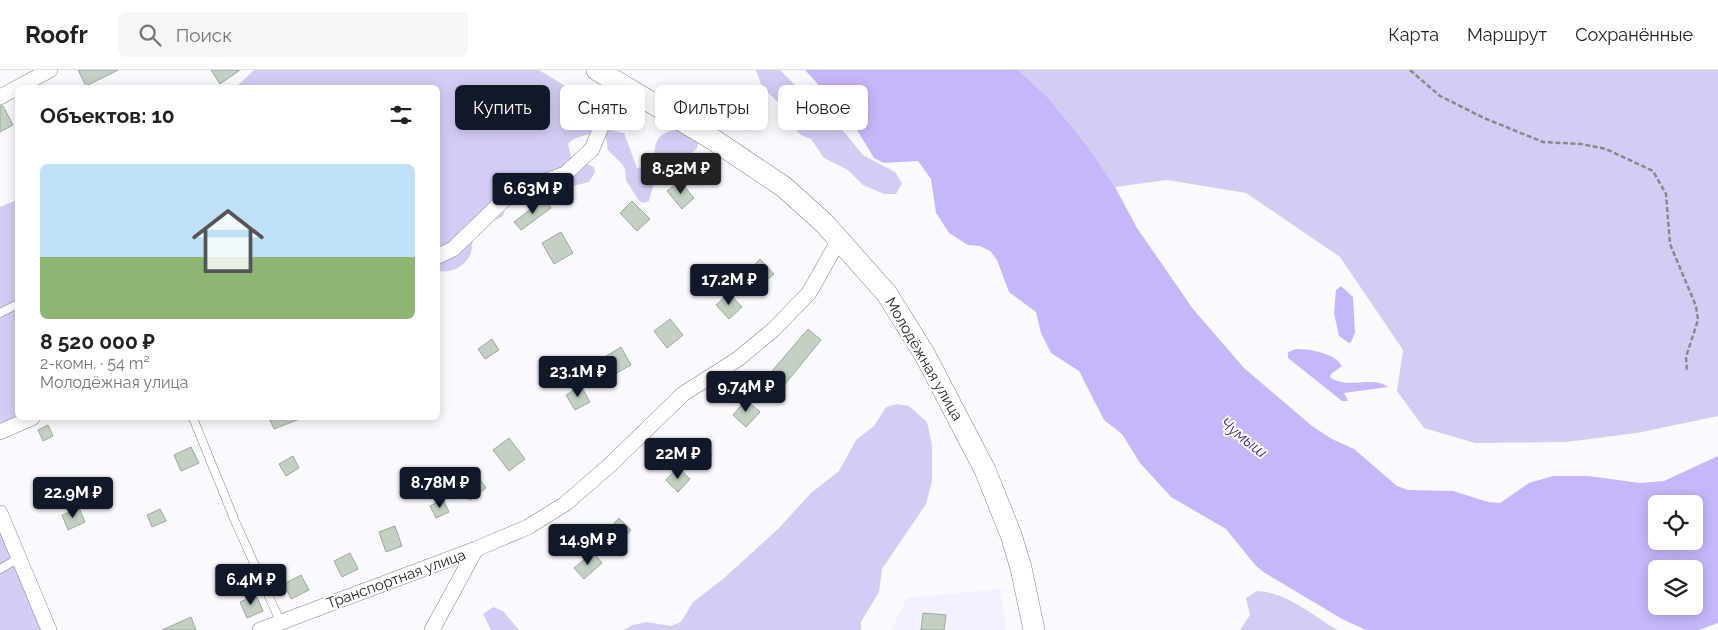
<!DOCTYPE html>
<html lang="ru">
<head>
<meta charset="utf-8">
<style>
  body { margin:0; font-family:Raleway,sans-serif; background:#f6f6f6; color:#222; height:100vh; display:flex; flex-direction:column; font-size:19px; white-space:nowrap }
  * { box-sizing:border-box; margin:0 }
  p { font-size:16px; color:#767676 }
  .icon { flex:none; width:28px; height:28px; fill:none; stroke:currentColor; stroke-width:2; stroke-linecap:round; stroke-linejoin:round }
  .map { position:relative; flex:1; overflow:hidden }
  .panel { position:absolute; left:15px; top:15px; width:425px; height:335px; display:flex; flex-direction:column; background:#fff; border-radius:8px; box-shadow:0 2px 12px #0003 }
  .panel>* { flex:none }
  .guide { position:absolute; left:455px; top:15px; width:475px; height:45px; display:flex; gap:10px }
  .tools { position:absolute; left:1648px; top:425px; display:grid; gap:10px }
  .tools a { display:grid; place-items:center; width:55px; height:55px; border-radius:8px; background:#fff; box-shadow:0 2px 12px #0003; font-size:25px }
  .price { position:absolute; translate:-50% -42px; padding:0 11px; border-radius:5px; background:#111827; color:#fff; font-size:16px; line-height:32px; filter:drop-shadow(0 1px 2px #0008) }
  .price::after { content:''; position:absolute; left:50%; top:30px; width:15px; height:11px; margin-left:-8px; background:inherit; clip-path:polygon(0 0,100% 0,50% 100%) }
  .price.on { background:#222; color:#fff }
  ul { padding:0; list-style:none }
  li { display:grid; align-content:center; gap:10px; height:265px; padding:0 25px }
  li span { display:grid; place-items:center; height:155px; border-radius:8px; color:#555 }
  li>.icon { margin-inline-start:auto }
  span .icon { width:90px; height:90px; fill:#fffc; stroke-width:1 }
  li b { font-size:21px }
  h2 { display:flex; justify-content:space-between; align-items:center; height:60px; padding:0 25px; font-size:21px }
  .pill { padding:0 18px; border-radius:8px; background:#fff; box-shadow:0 2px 12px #0003; font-size:18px; line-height:45px }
  .pill.on { background:#111827; color:#fff }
  header { display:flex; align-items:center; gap:30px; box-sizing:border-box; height:70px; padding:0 25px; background:#fff; border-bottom:1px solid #e0e0e0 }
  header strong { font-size:24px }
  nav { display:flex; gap:28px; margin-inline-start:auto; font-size:18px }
  .search { width:350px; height:45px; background:#f6f6f6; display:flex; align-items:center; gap:12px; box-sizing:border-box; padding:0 18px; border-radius:8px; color:#767676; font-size:19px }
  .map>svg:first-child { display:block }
  .built { fill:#f3f0ff }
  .green { fill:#d5ccf4 }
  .water { fill:#c8b6fa; fill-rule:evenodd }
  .building { fill:#c4d0c3; stroke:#9da99c }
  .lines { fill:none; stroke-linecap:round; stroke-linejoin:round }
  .lane-casing { stroke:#848190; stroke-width:9 }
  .street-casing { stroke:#848190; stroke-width:16 }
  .secondary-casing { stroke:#848190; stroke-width:22 }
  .path { stroke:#89888d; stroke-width:2.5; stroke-dasharray:5 2.5; stroke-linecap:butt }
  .lane { stroke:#fff; stroke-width:8 }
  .street { stroke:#fff; stroke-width:15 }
  .secondary { stroke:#fff; stroke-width:21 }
  .labels { text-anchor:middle; stroke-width:4; stroke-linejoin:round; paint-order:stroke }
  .street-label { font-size:15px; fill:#242329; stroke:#fff }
  .water-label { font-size:16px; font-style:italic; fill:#4a2f7d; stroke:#fff }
</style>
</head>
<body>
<header>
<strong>Roofr</strong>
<div class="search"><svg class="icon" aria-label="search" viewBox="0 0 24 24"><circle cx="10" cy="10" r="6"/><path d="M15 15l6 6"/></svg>Поиск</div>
<nav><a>Карта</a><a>Маршрут</a><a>Сохранённые</a></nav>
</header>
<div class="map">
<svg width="1718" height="560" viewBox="0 0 1718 560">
  <rect width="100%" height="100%" fill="#faf9fd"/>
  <!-- built -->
  <path class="built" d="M1001,519L1006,560H891L907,528Z"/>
  <!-- green -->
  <path class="green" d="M254,0H539L570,19L574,31C597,35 598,60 624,63L637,98L649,97L654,93C655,66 657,65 682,57L698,73L697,78L693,82L692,94L703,112L699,116L688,112L682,114L667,103H662L654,112L649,131L643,133L639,131L626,110L625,99L622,94L608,80L606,68L598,60C588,66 576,65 568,74L571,87L594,97L595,102L589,112L536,125L508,128L503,146C494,151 480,156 474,166C471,172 473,179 470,185C464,198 450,203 438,201V18H235Z
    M756,0H780L812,32L831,46L863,85L895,102L902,113L896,124H884L863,115L848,100L824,88L811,69L801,65L791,55L780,34L762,17Z
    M1018,0H1718V346L1637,363L1566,372L1475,373L1424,358L1397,321L1403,280L1340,187L1246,123L1167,110L1115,117C1086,75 1056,35 1018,0Z
    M17,130L18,348H42L0,367V137Z
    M897,334L909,336L927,352L932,375V411L926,434L882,499L879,522L861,552V560H623L633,555L647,552L671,556L681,552L693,532L723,509L779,458L811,423L839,401L856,370L874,356L886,337Z
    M0,443L49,560H0Z
    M1257,521C1286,522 1312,545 1337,560H1240L1250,545L1246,528Z
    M493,537L503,541L519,560H491L483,544Z"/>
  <!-- water -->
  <path class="water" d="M805,0H1018L1048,28L1087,76L1115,117L1137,158L1193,239L1244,298L1312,356L1332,369L1354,379L1397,416L1408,420L1453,421L1488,432L1500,433L1529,413L1553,406H1588L1640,413L1664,411L1718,386V553L1699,560H1366L1342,549L1265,503L1256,496L1226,459L1171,427L1140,393L1122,364L1104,350L1079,301L1051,283L1041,263L1036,242L1009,222L997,190L990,181L980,176L968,175L949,163L936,143L931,109L918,91L884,93L874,88L851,50ZM1656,434H1694V471H1656ZM1656,499H1694V536H1656Z
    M1341,216L1353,227L1355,263L1351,272L1349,273L1339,266L1334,243L1336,220Z
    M1296,279C1311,279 1334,283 1342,296L1331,304L1330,307C1344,320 1375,305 1388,317L1344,323L1348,331H1342L1288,288V282Z"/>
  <!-- building -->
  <path class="building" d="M78,0H118L86,16Z
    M211,0H240L220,14Z
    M0,36H3L13,55L0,62Z
    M680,111L694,128L682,139L667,121Z
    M544,129L551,138L521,160L514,152Z
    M632,131L650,149L637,161L620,143Z
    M561,162L573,183L554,194L542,173Z
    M760,189L774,204L761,215L748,201Z
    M729,223L742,237L729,249L716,235Z
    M670,249L683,265L667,278L654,261Z
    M808,259L821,270L781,319L767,307Z
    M492,269L499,280L485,289L478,279Z
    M621,277L631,295L613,305L603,288Z
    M581,316L590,332L575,340L566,325Z
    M746,330L760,342L746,357L733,345Z
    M269,348H302L274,359Z
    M48,355L53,366L43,371L38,360Z
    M509,368L525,389L509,401L493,380Z
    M705,374L712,386L701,393L694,381Z
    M191,377L199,393L181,401L174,385Z
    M293,386L299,398L286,406L279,394Z
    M678,397L690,409L678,422L666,410Z
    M473,399L486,418L470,430L456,410Z
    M443,429L449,442L436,448L430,436Z
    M79,438L85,452L68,460L62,445Z
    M160,439L166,451L152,457L147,445Z
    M619,448L631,460L616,476L604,464Z
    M395,456L402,476L386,482L379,462Z
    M593,482L602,493L584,509L574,498Z
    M350,483L358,499L342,507L334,491Z
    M301,505L309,520L291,529L284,514Z
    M256,525L263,541L247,548L240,532Z
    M923,543L946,545L944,560H921Z
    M191,547L196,560H162Z"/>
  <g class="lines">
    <defs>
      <path id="lane" d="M0,243L18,234
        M193,348L235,451L280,551
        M0,499L19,488"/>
      <path id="street" d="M0,27L50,0
        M438,186L453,179L510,124L565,104L592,79L619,13
        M0,362L32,348
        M0,443L49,560
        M260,560L476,479L528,457L565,434L610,395L683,324L738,289L773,260L809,223L839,170
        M432,560L476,479"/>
      <path id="secondary" d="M597,0L714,70L784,117L825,154L887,224L925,285L985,400L1011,465L1021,498L1034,560"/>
    </defs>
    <!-- lane casing -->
    <use href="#lane" class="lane-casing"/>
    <!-- street casing -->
    <use href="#street" class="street-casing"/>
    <!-- secondary casing -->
    <use href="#secondary" class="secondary-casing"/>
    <!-- path -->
    <path class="path" d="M1410,0L1440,26L1484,48L1543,72L1581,74L1606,79L1653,101L1666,124L1670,174L1696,236L1698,250L1686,287L1687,301"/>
    <!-- lane -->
    <use href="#lane" class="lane"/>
    <!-- street -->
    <use href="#street" class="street"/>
    <!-- secondary -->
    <use href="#secondary" class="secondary"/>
  </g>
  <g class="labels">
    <!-- street labels -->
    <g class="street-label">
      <text transform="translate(924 289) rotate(60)" y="5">Молодёжная улица</text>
      <text transform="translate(396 509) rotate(-20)" y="5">Транспортная улица</text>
    </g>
    <!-- water labels -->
    <g class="water-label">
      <text transform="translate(1244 367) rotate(38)" y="6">Чумыш</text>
    </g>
  </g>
</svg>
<div class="tools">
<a><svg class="icon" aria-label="locate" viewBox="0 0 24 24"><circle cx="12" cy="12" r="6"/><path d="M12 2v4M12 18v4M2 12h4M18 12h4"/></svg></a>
<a><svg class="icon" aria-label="layers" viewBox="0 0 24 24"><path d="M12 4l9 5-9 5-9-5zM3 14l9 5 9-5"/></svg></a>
</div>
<b class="price on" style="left:681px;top:125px">8.52M ₽</b>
<b class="price" style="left:533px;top:145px">6.63M ₽</b>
<b class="price" style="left:729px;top:236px">17.2M ₽</b>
<b class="price" style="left:578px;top:328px">23.1M ₽</b>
<b class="price" style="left:746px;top:343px">9.74M ₽</b>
<b class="price" style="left:678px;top:410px">22M ₽</b>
<b class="price" style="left:440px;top:439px">8.78M ₽</b>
<b class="price" style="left:73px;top:449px">22.9M ₽</b>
<b class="price" style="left:588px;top:496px">14.9M ₽</b>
<b class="price" style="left:251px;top:536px">6.4M ₽</b>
<div class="guide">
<a class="pill on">Купить</a>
<a class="pill">Снять</a>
<a class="pill">Фильтры</a>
<a class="pill">Новое</a>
</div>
<section class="panel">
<h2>Объектов: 10<svg class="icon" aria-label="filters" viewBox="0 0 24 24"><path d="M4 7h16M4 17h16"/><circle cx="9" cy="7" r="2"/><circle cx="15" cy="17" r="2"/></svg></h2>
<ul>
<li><span style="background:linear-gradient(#bfe0f5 60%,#8fb573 0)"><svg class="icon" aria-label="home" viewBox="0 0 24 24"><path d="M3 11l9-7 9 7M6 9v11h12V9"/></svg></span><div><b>8 520 000 ₽</b><p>2-комн. · 54 m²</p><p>Молодёжная улица</p></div></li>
</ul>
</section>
</div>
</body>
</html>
